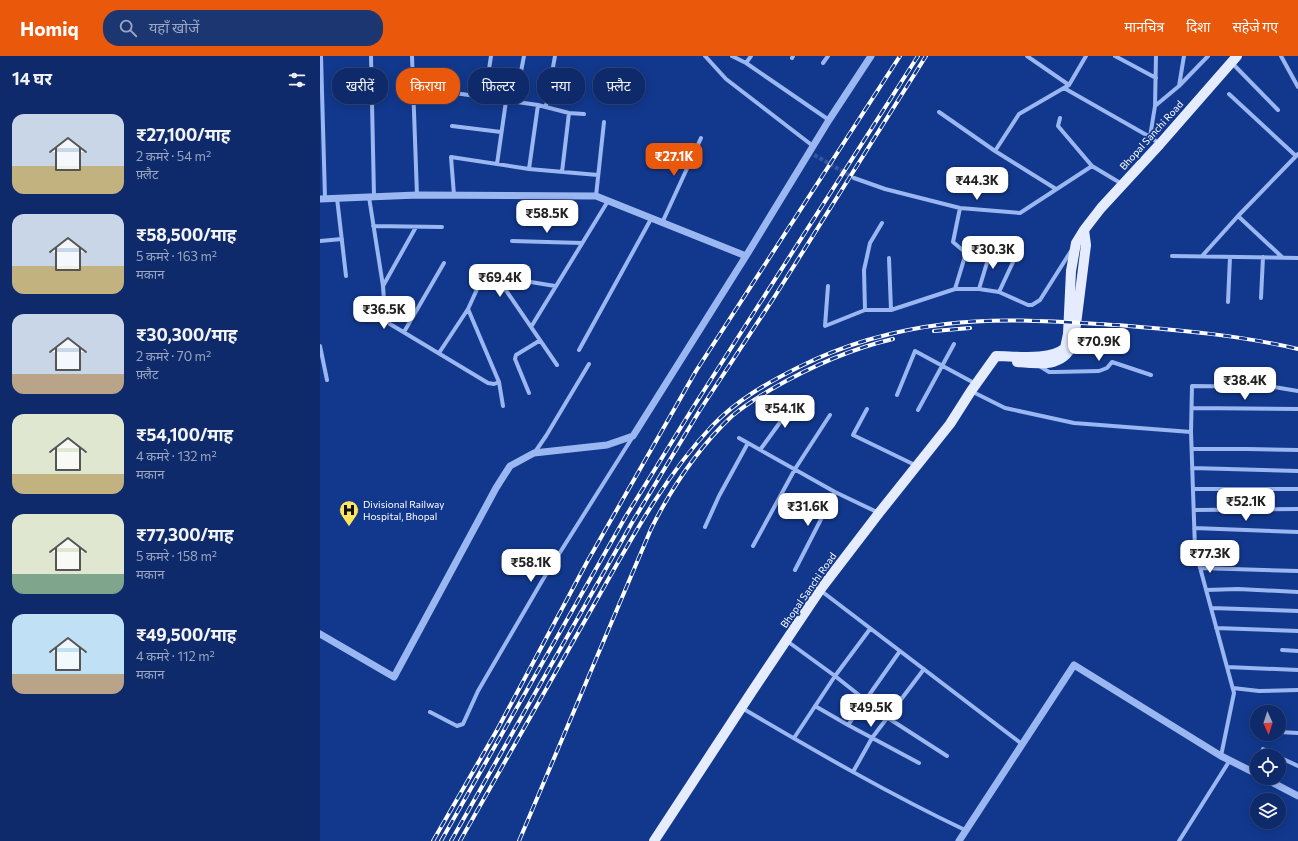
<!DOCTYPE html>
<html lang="hi">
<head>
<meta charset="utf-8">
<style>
  body { margin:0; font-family:Commissioner,"Noto Sans Devanagari",sans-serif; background:#1c3672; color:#f1f3f6; height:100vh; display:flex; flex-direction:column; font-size:15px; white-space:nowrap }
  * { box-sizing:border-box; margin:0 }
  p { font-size:13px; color:#9ba7c1 }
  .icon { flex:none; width:22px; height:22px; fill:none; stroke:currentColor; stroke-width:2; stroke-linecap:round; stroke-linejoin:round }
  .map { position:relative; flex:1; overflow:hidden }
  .drawer { display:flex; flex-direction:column; background:#0e2a6a; width:320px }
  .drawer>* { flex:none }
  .top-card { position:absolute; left:12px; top:12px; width:380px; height:36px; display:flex; gap:8px }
  .needle { width:26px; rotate:177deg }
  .controls { position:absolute; left:930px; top:649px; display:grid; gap:8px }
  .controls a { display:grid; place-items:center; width:36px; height:36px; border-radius:50%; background:#0e2a6a; box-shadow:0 2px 10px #0003,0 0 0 1px #2e467e; font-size:20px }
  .price { position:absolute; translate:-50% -34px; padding:0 9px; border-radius:8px; background:#fff; color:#222; font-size:13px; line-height:26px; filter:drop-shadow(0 1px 2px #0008) }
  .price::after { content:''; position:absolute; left:50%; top:24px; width:12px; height:9px; margin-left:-6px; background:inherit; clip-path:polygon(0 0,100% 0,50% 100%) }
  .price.selected { background:#ea580c; color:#fff }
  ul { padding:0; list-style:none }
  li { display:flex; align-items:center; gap:12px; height:100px; padding:0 12px }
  li span { display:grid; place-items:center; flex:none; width:112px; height:80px; border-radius:12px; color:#555 }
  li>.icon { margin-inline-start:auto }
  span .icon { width:48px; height:48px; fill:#fffc; stroke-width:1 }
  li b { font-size:17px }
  h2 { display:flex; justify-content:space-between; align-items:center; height:48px; padding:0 12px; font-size:17px }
  .tag { padding:0 14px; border-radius:16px; background:#0e2a6a; box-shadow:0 2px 10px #0003,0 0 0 1px #2e467e; font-size:14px; line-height:36px }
  .tag.selected { background:#ea580c; color:#fff }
  header { display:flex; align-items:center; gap:24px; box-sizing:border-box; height:56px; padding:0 20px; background:#ea580c; color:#fff }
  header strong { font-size:19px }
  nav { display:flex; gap:22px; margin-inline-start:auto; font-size:14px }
  .search { width:280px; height:36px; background:#1c3672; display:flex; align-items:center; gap:10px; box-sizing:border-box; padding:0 14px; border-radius:16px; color:#9ba7c1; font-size:15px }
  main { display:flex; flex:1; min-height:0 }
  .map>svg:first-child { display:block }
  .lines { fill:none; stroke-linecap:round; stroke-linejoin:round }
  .minor-tunnel { stroke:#36569e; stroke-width:4; stroke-dasharray:4 2; stroke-linecap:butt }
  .minor { stroke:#9bb7f1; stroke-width:4 }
  .tertiary { stroke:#9bb7f1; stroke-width:7 }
  .primary { stroke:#e5ecff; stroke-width:10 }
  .rail-casing { stroke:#fff; stroke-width:4 }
  .rail { stroke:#12388d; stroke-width:2.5; stroke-dasharray:8; stroke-linecap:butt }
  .labels { text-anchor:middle; stroke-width:3.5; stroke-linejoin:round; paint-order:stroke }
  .street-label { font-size:10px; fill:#fff; stroke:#12388d }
  .poi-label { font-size:10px; fill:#fff; stroke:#12388d; text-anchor:start }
</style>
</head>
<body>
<header>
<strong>Homiq</strong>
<div class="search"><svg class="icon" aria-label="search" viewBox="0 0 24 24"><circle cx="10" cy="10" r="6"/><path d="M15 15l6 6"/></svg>यहाँ खोजें</div>
<nav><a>मानचित्र</a><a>दिशा</a><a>सहेजे गए</a></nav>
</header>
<main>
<section class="drawer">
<h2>14 घर<svg class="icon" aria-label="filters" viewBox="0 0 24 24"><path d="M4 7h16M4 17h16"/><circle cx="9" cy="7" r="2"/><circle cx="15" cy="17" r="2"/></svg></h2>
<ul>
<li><span style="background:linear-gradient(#c9d6e8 65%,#c2b280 0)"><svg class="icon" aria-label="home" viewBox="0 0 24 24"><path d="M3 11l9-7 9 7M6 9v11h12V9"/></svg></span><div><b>₹27,100/माह</b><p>2 कमरे · 54 m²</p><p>फ़्लैट</p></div></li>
<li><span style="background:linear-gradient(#c9d6e8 65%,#c2b280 0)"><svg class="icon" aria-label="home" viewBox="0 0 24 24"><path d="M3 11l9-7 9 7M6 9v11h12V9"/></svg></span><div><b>₹58,500/माह</b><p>5 कमरे · 163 m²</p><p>मकान</p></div></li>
<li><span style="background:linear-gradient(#c9d6e8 75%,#b9a48a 0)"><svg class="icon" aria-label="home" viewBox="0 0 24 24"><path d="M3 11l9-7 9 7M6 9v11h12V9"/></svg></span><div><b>₹30,300/माह</b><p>2 कमरे · 70 m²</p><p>फ़्लैट</p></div></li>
<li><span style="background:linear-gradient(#dfe7d0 75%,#c2b280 0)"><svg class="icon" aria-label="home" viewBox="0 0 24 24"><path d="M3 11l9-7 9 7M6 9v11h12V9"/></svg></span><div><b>₹54,100/माह</b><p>4 कमरे · 132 m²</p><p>मकान</p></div></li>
<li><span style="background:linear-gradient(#dfe7d0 75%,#7fa58c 0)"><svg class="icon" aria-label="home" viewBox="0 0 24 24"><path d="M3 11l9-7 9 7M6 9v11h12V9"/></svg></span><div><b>₹77,300/माह</b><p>5 कमरे · 158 m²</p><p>मकान</p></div></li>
<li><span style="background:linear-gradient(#bfe0f5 75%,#b9a48a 0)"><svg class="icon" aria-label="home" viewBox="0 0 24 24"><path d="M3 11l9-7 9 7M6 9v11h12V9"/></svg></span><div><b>₹49,500/माह</b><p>4 कमरे · 112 m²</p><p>मकान</p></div></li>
</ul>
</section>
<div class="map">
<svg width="978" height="785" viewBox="0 0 978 785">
  <rect width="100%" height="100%" fill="#12388d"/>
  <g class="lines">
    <!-- minor-tunnel -->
    <path class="minor-tunnel" d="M489,96L534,122"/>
    <!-- minor -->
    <path class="minor" d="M1,0L5,142
      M51,0L54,140
      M92,0L97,139
      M385,0L406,23L493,90
      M412,0L426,7L509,64
      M707,0L749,29
      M795,0L836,22
      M961,0L978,31
      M472,2L473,0
      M426,7L431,0
      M503,7L508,0
      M912,7L958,54
      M859,30L864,0
      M744,32L830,81L839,87
      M114,34L218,49L249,57L264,58
      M909,38L976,100
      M165,40L171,0
      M195,46L204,0
      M226,50L235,0
      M835,50L859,30L888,0
      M619,56L675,95L736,133
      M740,62L738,70L772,110L802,128
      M132,70L181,76
      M830,81L835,50L836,0
      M675,95L699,58L749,29L766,0
      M177,108L186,45
      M209,113L218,49
      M242,116L249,57
      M534,122L565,133L640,152L700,157L772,110
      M134,139L131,101L209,113L278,119
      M276,140L284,66
      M49,141L63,230L65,259L70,268L168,327L174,328L179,326
      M17,142L26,220
      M918,160L962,201
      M342,167L381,82
      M53,170L122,171
      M0,185L22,183
      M192,185L262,187
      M852,200L978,202
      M882,200L918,160L978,98
      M569,202L571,254
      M63,230L96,171
      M235,230L186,222H184L181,227L237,309
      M508,230L505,270L545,254H571L635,233H659L679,236L708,249H712L720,244L751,195
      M635,233L646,197L633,186L640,152
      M659,233L672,190
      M679,236L694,204
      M941,242L943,201
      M908,246L910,201
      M148,253L179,326L183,350
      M545,254L544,214L550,187L562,167
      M211,271L288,145
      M84,276L124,207
      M0,290L7,324
      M259,294L331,163
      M119,297L148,253L159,229
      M718,309L729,316H735L779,315L787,312L792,306L831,319
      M651,335L685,352L754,367L871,376
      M209,337L195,303L196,299L219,285
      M577,339L595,295L656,328
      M872,352L978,353
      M547,353L533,379L597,410
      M598,354L634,288
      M419,382L515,436L559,457
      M872,393H927L978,394
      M440,394L477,343
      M215,396L226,380L269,308
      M872,412L978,415
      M873,433H978
      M874,454L978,453
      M385,471L399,440L428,387
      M874,472L978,476
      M433,490L475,413L510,359
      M880,512L978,515
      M475,514L515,436
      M500,534L702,688
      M886,534L918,533L978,536
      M891,552L978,555
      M896,572L978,575
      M467,585L515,620L568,662L627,700
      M962,594L978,595
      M907,611L978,614
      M913,632L939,635L978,634
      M495,650L528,669L599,707
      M422,652C495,695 569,738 645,774
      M110,656L137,670L143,668L158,635L222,525L312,382
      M528,669L580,595
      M959,676L978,677
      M474,682L515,620L550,573
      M901,700L914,637L875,493L871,376L872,330L954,331L978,335
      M940,700L943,693L957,700
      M959,701L978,710
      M533,716L552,682L604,613
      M933,716L937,707
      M859,785L910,704"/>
    <!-- tertiary -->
    <path class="tertiary" d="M0,143L97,139L276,140L426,200
      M0,578L74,621L176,432L190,410L214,397L287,389L313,380L426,200L509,64L551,0
      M944,722L978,740
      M639,785L754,609L901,700L937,718"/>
    <!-- primary -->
    <path class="primary" d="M697,306C721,308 746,312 754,284L766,189L764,174
      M334,785L431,637L500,534L559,457L630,368L651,335L676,300C695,300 730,305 745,292L748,278L751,215L756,187L764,174L781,152L840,88L917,0"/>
    <defs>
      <path id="rail" d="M614,275L650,272
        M113,785L177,674L267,506L376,315L580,0
        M121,785L306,460L374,350L598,0
        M131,785L313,465L380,354L455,240L606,0
        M140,785C184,708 227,631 271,554C307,491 342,423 392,370C417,344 447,327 479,311C525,288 575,274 626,268C680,261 743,266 797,269C858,274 919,279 978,293
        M199,785L331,473C352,431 378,392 412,360C424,350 437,342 450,334C488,312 530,293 573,283"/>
    </defs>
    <!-- rail casing -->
    <use href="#rail" class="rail-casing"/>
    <!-- rail -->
    <use href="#rail" class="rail"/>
  </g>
  <!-- icons -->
  <defs>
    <symbol id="hospital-pin" viewBox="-11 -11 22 30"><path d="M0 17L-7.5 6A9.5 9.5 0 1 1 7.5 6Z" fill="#ffe55b" stroke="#12388d"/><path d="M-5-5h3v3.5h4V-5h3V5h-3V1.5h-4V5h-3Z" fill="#111"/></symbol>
  </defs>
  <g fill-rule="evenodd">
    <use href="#hospital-pin" x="18" y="443" width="22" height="30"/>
  </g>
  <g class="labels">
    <!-- street labels -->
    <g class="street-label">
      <text transform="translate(831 79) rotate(-48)" y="4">Bhopal Sanchi Road</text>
      <text transform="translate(488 534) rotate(-55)" y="4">Bhopal Sanchi Road</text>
    </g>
    <!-- poi labels -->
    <g class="poi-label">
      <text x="43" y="452">Divisional Railway<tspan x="43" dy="12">Hospital, Bhopal</tspan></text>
    </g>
  </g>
</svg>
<div class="controls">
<a><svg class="needle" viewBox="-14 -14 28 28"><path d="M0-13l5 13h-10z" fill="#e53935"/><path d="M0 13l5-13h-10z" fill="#9ba7c1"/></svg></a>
<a><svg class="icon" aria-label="locate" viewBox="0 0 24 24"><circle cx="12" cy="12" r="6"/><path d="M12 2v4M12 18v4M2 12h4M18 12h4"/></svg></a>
<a><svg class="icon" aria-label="layers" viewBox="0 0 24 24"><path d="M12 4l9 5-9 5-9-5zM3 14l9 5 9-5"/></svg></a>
</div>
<b class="price selected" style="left:354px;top:121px">₹27.1K</b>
<b class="price" style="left:657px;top:145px">₹44.3K</b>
<b class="price" style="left:227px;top:178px">₹58.5K</b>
<b class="price" style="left:673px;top:214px">₹30.3K</b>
<b class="price" style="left:180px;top:242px">₹69.4K</b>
<b class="price" style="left:64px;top:274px">₹36.5K</b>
<b class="price" style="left:779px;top:306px">₹70.9K</b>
<b class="price" style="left:925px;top:345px">₹38.4K</b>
<b class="price" style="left:465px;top:373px">₹54.1K</b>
<b class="price" style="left:926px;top:466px">₹52.1K</b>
<b class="price" style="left:488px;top:471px">₹31.6K</b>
<b class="price" style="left:890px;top:518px">₹77.3K</b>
<b class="price" style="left:211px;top:527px">₹58.1K</b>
<b class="price" style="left:551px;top:672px">₹49.5K</b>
<div class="top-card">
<a class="tag">खरीदें</a>
<a class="tag selected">किराया</a>
<a class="tag">फ़िल्टर</a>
<a class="tag">नया</a>
<a class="tag">फ़्लैट</a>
</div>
</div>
</main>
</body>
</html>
